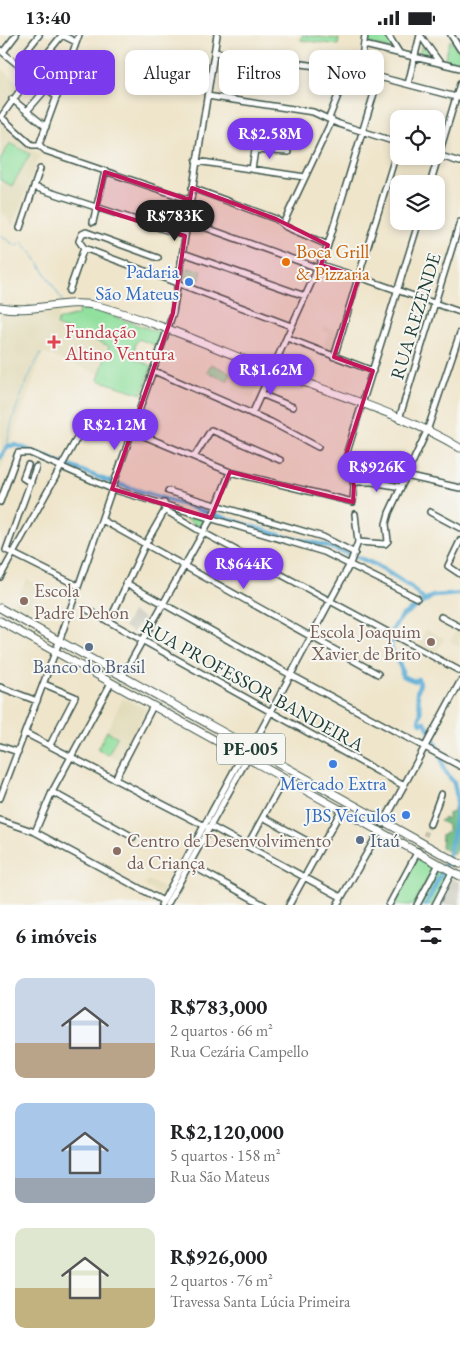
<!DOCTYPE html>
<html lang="pt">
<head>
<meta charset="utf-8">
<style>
  body { margin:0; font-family:"EB Garamond",serif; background:#f2f2f2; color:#202124; height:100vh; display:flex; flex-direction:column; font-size:19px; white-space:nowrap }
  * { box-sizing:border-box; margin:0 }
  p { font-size:16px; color:#757577 }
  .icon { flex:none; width:28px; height:28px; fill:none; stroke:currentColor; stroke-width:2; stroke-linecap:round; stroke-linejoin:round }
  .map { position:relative; height:870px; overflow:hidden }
  .side { display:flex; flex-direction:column; background:#fff; flex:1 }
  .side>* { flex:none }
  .guide { position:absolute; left:15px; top:15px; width:430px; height:45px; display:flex; gap:10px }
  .fabs { position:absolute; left:390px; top:75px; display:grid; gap:10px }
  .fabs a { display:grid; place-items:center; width:55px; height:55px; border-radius:10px; background:#fff; box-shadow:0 2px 8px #0003; font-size:25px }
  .price { position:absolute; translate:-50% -42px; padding:0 11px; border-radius:18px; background:#7c3aed; color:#fff; font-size:16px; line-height:32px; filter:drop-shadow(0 1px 2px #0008) }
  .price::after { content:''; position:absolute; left:50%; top:30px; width:15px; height:11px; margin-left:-8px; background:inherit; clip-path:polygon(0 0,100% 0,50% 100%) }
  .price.on { background:#222; color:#fff }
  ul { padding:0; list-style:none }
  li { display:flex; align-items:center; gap:15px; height:125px; padding:0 15px }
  li span { display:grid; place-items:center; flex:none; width:140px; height:100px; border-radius:10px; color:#555 }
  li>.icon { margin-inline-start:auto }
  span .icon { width:60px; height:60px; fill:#fffc; stroke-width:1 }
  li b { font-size:21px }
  h2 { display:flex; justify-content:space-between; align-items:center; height:60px; padding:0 15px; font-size:21px }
  .tag { padding:0 18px; border-radius:10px; background:#fff; box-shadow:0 2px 8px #0003; font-size:18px; line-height:45px }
  .tag.on { background:#7c3aed; color:#fff }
  .status { display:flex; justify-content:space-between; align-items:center; height:35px; padding:0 25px; background:#fff; direction:ltr }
  .status svg { height:14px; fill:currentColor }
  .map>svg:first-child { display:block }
  .built { fill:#e2dcba }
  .industrial { fill:#c5c5b8 }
  .green { fill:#91e09e; stroke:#588e69 }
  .forest { fill:#74be85; stroke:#4a7e5c }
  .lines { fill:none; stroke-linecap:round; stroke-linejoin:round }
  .stream { stroke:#5badd6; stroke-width:1 }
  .canal { stroke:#5badd6; stroke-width:4.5 }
  .minor-tunnel { stroke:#c5c3ad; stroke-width:5; stroke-dasharray:5 2.5; stroke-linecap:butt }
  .minor-casing { stroke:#3e564b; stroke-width:8 }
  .major-casing { stroke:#3e564b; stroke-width:9 }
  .minor { stroke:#fff; stroke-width:5 }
  .major { stroke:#fff; stroke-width:7 }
  .marked { fill:#c2185b; fill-opacity:0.2; stroke:#c2185b; stroke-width:4; stroke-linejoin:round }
  .food-dot { fill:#e8710a; stroke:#f6f6f2; stroke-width:2 }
  .shop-dot { fill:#3f7fe0; stroke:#f6f6f2; stroke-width:2 }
  .health-dot { fill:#e0444e; stroke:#f6f6f2; stroke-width:2 }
  .education-dot { fill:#8d6e63; stroke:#f6f6f2; stroke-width:2 }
  .service-dot { fill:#5c6f8a; stroke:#f6f6f2; stroke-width:2 }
  .labels { text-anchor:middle; stroke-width:4; stroke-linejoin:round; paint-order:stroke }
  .shield { fill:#f6f6f2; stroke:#60746d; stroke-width:1 }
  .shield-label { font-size:18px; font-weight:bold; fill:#1f3d34 }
  .food-label { font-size:19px; fill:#c56008; stroke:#f6f6f2; text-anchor:start }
  .shop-label { font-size:19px; fill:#366cbe; stroke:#f6f6f2; text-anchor:end }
  .street-label { font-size:19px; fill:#1f3d34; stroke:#f6f6f2 }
  .health-label { font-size:19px; fill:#be3a42; stroke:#f6f6f2; text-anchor:start }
  .education-label { font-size:19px; fill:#785e54; stroke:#f6f6f2; text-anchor:start }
  .service-label { font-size:19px; fill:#4e5e75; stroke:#f6f6f2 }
</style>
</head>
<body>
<div class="status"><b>13:40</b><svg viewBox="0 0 49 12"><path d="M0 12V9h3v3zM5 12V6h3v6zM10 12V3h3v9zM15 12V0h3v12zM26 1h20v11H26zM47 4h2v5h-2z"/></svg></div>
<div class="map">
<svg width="460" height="870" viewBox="0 0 460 870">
  <rect width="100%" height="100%" fill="#f6f6f2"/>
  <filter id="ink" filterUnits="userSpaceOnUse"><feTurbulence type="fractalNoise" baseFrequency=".02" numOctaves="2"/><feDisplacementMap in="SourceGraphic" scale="10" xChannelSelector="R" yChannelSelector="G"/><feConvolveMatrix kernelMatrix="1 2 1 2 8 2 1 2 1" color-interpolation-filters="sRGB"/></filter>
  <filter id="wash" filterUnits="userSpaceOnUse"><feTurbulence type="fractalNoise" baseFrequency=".0096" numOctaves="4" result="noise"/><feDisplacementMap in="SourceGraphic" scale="20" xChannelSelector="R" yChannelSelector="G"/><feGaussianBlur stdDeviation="1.12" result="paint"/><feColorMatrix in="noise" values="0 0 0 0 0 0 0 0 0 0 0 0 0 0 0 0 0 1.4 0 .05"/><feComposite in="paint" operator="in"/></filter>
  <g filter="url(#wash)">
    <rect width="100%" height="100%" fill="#efe5cb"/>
    <!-- built -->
    <path class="built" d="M0,33L21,49L0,76Z
      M0,88L40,120L13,191L0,174Z
      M61,274L54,292L108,312L99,339L43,318L0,438V275L25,278Z
      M324,291L339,296L332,317L322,313L328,298L323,296Z
      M211,329L247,344L258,352L253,364L232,355L234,349L207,338Z
      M27,544L41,552L24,583L10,575Z
      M458,592L460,593V612L450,606Z
      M426,594L444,604L435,619L418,610Z
      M123,663L146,674L119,726L96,715Z
      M148,845L165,854L162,861L145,851Z"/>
    <!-- industrial -->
    <path class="industrial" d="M132,577L144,583L133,597L124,592Z
      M452,844L460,847V870H438Z"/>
    <!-- green -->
    <path class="green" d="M302,0L339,4L338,10L301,5Z
      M368,0H386L395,15L370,9L367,7Z
      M450,5L460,18V31L444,27Z
      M422,8L432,23V24L419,21Z
      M10,108L30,119L12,151L0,145V125Z
      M187,233L202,235L200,245L185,242Z
      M79,273L99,276L163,299L159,312L139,304L135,309V324L152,331L142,359L98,345L109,311L56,291L58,285L78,280Z
      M211,329L231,338L227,346L207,337Z
      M173,474L204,483L206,487L203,492H200L172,476Z
      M107,696L117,702L108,720L98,714Z
      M417,822L434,832L415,870H391Z
      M438,833L449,840L434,870H418Z"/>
    <!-- forest -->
    <path class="forest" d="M460,769V808L453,820L441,812L442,799L448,797V790L440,786L443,783L448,784V778L450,779Z"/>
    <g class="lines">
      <!-- stream -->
      <path class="stream" d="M0,200L16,211L21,206L35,222L62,265
        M8,411C5,396 31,332 41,319"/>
      <!-- canal -->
      <path class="canal" d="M0,423L8,411L16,410L108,446L282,501L323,510L360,523L376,530L412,553L425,566
        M426,870L447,826L453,802L457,762L454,748L444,735L440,717L425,687L421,688L419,685L421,678L417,658L420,648L418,644L415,646L402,641V635L391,613L392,596L397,588L403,580L433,561L460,559"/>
    </g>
  </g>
  <g filter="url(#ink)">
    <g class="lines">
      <!-- minor-tunnel -->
      <path class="minor-tunnel" d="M425,801L430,789"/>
      <defs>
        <path id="minor" d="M62,0L76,7
          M388,0L400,19
          M420,0L440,28
          M451,0L460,14
          M364,10L460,33
          M0,15L57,62
          M28,15L63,42
          M3,17L16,0
          M214,17L360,37L460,63
          M42,25L62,0
          M17,28L39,0
          M360,37L365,0
          M31,40L1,82L32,110H39
          M408,49L420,0
          M207,61L313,77L339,89L399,108
          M12,64L46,92
          M27,76L47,53
          M329,83L348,35
          M39,110L46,116L190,165
          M39,110L79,0
          M437,120L460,127
          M196,126L305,142
          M252,134L255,115L288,117
          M430,149L460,49
          M34,152L185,201
          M192,153L276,184L286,192L328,210
          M187,186L315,232L324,231L359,242L460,277
          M93,187L105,137
          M283,189L332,85
          M20,193L40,134
          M84,213L291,291
          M84,213L79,206L82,199L86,197L158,223
          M183,218L305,261
          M69,256L84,213
          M287,303L373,336
          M334,322L399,109
          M154,336L271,387L318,412
          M261,359L293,372
          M252,379L327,213L379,42
          M399,384L460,187
          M194,422L211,395L280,425
          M28,430L23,443L31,448
          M36,432L6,515L78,551
          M406,441L460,453
          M353,447H372L401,452
          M168,456L323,502L355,518
          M0,467L18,418H30L112,454L324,517L417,563
          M164,468L165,475L202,497L460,636
          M430,477L460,493
          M102,485L378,639
          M460,506L448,531L460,539
          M358,507L385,509L388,506L386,489L389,478L427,396L460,298
          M0,542L87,385L90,383L132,396L230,437L353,467L354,451L347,417L419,186
          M126,548L289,639L460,731
          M88,575L404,751
          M441,582L460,592
          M109,587L145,510L165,475
          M122,642L213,480L230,437
          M44,649L75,662L50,710
          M0,652L37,666
          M25,698L205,791
          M0,711L18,717
          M251,714L350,529L358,507L355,479
          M115,744L153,671
          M52,757L133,802
          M0,763L59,607L173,278L217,0
          M263,782L320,813
          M0,785L35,797L163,866
          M383,789L460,647
          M430,789L441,759
          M210,791L341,862
          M35,797L52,757L111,648
          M247,811L284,744
          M189,829L264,870
          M161,870L242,721
          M167,870L247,724
          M289,870L342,774
          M337,870L380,795
          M389,870L418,816
          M417,870L439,829
          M435,870L452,837"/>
        <path id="major" d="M0,272C32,279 66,263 98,271C157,287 214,313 271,335C331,358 406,380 460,413
          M0,573L460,829
          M0,586L460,841"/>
      </defs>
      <!-- minor casing -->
      <use href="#minor" class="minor-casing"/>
      <!-- major casing -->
      <use href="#major" class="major-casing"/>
      <!-- minor -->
      <use href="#minor" class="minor"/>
      <!-- major -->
      <use href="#major" class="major"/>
    </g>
  </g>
  <!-- marked area -->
  <path class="marked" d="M105,137L190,165L192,153L276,184L328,210L321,230L359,242L334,322L373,336L346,420L354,451L353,467L230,437L211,483L112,454L173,278L185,201L97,173Z"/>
  <!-- markers -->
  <circle class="food-dot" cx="286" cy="227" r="5"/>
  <g class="shop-dot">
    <circle cx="189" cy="247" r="5"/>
    <circle cx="333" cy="729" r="5"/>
    <circle cx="406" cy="780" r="5"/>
  </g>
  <path class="health-dot" d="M51.5 299.5h5v5h5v5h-5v5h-5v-5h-5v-5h5z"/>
  <g class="education-dot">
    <circle cx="24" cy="566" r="5"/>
    <circle cx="431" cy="607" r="5"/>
    <circle cx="117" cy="816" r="5"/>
  </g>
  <g class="service-dot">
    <circle cx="89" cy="612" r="5"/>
    <circle cx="360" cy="805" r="5"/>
  </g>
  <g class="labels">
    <!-- shield labels -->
    <rect class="shield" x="217" y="698.5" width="68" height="31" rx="4"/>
    <g class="shield-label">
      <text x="251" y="720">PE-005</text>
    </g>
    <!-- food labels -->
    <g class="food-label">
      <text x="296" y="223">Boca Grill<tspan x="296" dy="22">&amp; Pizzaria</tspan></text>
    </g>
    <!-- shop labels -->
    <g class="shop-label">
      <text x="179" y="243">Padaria<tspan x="179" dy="22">São Mateus</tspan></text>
      <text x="333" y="755" text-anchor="middle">Mercado Extra</text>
      <text x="396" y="787">JBS Veículos</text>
    </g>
    <!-- street labels -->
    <g class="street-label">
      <text transform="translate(415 281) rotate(-73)" y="7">RUA REZENDE</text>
      <text transform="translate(253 650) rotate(29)" y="7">RUA PROFESSOR BANDEIRA</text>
    </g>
    <!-- health labels -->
    <g class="health-label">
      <text x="65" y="303">Fundação<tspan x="65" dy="22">Altino Ventura</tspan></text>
    </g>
    <!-- education labels -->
    <g class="education-label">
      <text x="34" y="562">Escola<tspan x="34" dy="22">Padre Dehon</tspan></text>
      <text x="421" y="603" text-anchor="end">Escola Joaquim<tspan x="421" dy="22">Xavier de Brito</tspan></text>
      <text x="127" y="812">Centro de Desenvolvimento<tspan x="127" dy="22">da Criança</tspan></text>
    </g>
    <!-- service labels -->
    <g class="service-label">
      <text x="89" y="638">Banco do Brasil</text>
      <text x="370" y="812" text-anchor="start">Itaú</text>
    </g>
  </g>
</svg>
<div class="fabs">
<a><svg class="icon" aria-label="locate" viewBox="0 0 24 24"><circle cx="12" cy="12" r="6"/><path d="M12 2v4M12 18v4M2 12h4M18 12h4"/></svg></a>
<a><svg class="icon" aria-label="layers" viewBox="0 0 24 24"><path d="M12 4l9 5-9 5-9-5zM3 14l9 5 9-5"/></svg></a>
</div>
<b class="price" style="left:270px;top:125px">R$2.58M</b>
<b class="price on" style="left:175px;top:207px">R$783K</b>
<b class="price" style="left:271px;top:361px">R$1.62M</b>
<b class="price" style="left:115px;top:416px">R$2.12M</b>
<b class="price" style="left:377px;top:458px">R$926K</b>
<b class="price" style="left:244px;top:555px">R$644K</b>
<div class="guide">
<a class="tag on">Comprar</a>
<a class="tag">Alugar</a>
<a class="tag">Filtros</a>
<a class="tag">Novo</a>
</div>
</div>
<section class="side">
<h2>6 imóveis<svg class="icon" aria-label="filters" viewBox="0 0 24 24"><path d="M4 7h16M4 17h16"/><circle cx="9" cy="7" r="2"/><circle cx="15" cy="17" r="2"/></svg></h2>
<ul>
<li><span style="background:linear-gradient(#c9d6e8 65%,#b9a48a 0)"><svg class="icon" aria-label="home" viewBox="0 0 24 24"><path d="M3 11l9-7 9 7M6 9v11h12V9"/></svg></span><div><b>R$783,000</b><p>2 quartos · 66 m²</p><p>Rua Cezária Campello</p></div></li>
<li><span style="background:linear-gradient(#a9c7e8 75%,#9aa5b1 0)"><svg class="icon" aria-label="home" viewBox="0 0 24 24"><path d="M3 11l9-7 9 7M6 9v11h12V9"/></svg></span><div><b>R$2,120,000</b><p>5 quartos · 158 m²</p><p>Rua São Mateus</p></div></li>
<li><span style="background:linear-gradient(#dfe7d0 60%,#c2b280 0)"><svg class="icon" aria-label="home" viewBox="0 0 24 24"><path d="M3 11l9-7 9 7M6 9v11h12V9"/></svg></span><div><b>R$926,000</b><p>2 quartos · 76 m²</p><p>Travessa Santa Lúcia Primeira</p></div></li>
</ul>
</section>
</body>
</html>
